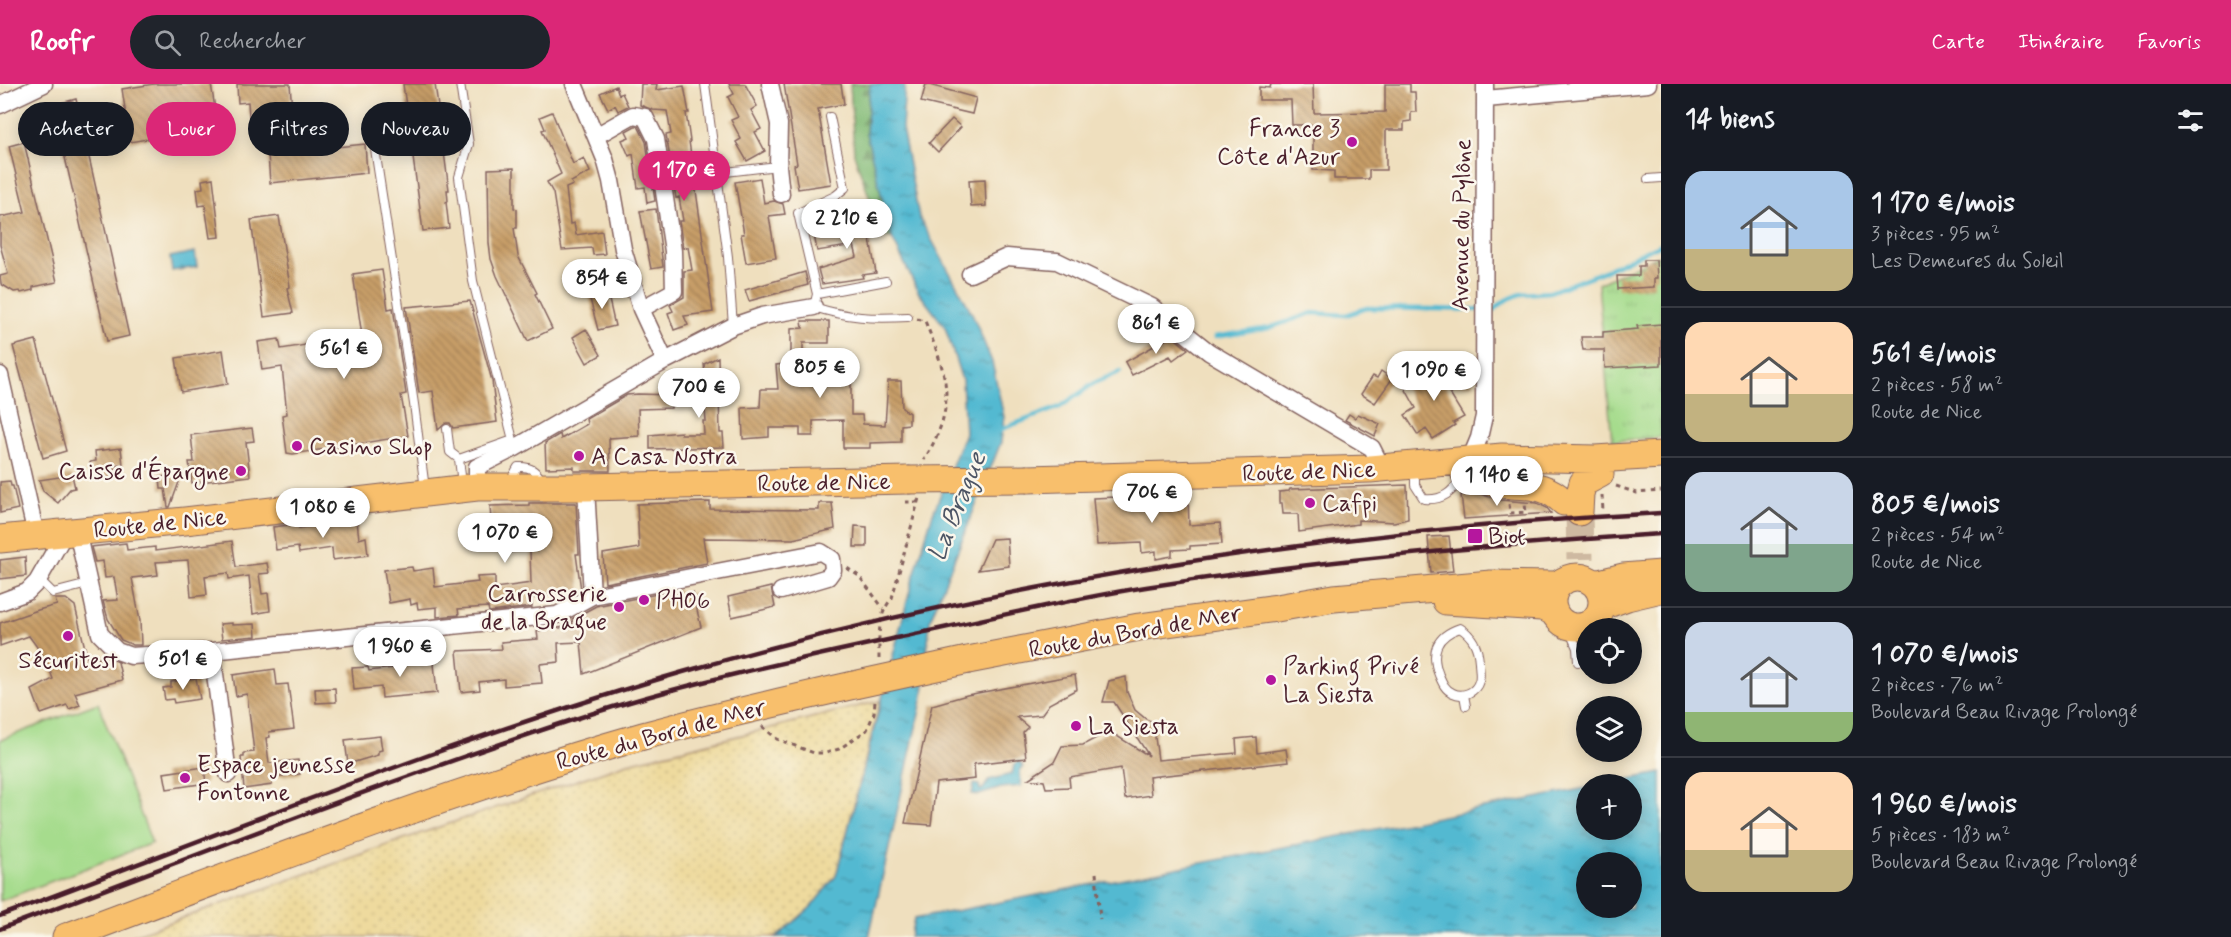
<!DOCTYPE html>
<html lang="fr">
<head>
<meta charset="utf-8">
<style>
  body { margin:0; font-family:Mynerve,sans-serif; background:#20242c; color:#f1f3f6; height:100vh; display:flex; flex-direction:column; font-size:22px; white-space:nowrap }
  * { box-sizing:border-box; margin:0 }
  p { font-size:20px; color:#9ea1a6 }
  .icon { flex:none; width:33px; height:33px; fill:none; stroke:currentColor; stroke-width:2; stroke-linecap:round; stroke-linejoin:round }
  .map { position:relative; flex:1; overflow:hidden }
  .details { display:flex; flex-direction:column; background:#171b24; width:570px }
  .details>* { flex:none }
  .guide { position:absolute; left:18px; top:18px; width:570px; height:54px; display:flex; gap:12px }
  .buttons { position:absolute; left:1576px; top:534px; display:grid; gap:12px }
  .buttons a { display:grid; place-items:center; width:66px; height:66px; border-radius:50%; background:#171b24; box-shadow:0 3px 15px #0003; font-size:30px }
  .price { position:absolute; translate:-50% -51px; padding:0 14px; border-radius:21px; background:#fff; color:#222; font-size:20px; line-height:39px; filter:drop-shadow(0 2px 3px #0008) }
  .price::after { content:''; position:absolute; left:50%; top:36px; width:18px; height:14px; margin-left:-9px; background:inherit; clip-path:polygon(0 0,100% 0,50% 100%) }
  .price.on { background:#db2777; color:#fff }
  ul { padding:0; list-style:none }
  li { display:flex; align-items:center; gap:18px; height:150px; padding:0 24px }
  li+li { border-top:2px solid #363941 }
  li span { display:grid; place-items:center; flex:none; width:168px; height:120px; border-radius:18px; color:#555 }
  li>.icon { margin-inline-start:auto }
  span .icon { width:72px; height:72px; fill:#fffc; stroke-width:1 }
  li b { font-size:26px }
  h2 { display:flex; justify-content:space-between; align-items:center; height:72px; padding:0 24px; font-size:26px }
  .pill { padding:0 21px; border-radius:27px; background:#171b24; box-shadow:0 3px 15px #0003; font-size:21px; line-height:54px }
  .pill.on { background:#db2777; color:#fff }
  header { display:flex; align-items:center; gap:36px; box-sizing:border-box; height:84px; padding:0 30px; background:#db2777; color:#fff }
  header strong { font-size:28px }
  nav { display:flex; gap:33px; margin-inline-start:auto; font-size:21px }
  .search { width:420px; height:54px; background:#20242c; display:flex; align-items:center; gap:15px; box-sizing:border-box; padding:0 21px; border-radius:33px; color:#9ea1a6; font-size:22px }
  main { display:flex; flex:1; min-height:0 }
  .map>svg:first-child { display:block }
  .grass { fill:#a6dc8d; stroke:#787e5c; stroke-width:1.5 }
  .forest { fill:url(#forest-firs); stroke:#676e52; stroke-width:1.5 }
  .sand { fill:url(#sand-dots); stroke:#9c7c64; stroke-width:1.5 }
  .park { fill:url(#park-tufts); stroke:#787e5c; stroke-width:1.5 }
  .water { fill:url(#water-ripples); stroke:#4e6c7e; stroke-width:1.5; fill-rule:evenodd }
  .lines { fill:none; stroke-linecap:round; stroke-linejoin:round }
  .stream { stroke:#53b9d1; stroke-width:4.5 }
  .building { fill:url(#building-back-hatch) }
  .primary-tunnel { stroke:#ceb9a1; stroke-width:27; stroke-dasharray:27 14; stroke-linecap:butt }
  .lane-casing { stroke:#84625e; stroke-width:10 }
  .street-casing { stroke:#84625e; stroke-width:19 }
  .primary-casing { stroke:#84625e; stroke-width:29 }
  .path { stroke:#84625e; stroke-width:3; stroke-dasharray:4.5 4.5; stroke-linecap:butt }
  .lane { stroke:#fff; stroke-width:8 }
  .street { stroke:#fff; stroke-width:16 }
  .primary { stroke:#f8bf6c; stroke-width:27 }
  .rail { stroke:#4a1f2b; stroke-width:4.5 }
  .primary-bridge-casing { stroke:#84625e; stroke-width:29; stroke-linecap:butt }
  .primary-bridge { stroke:#f8bf6c; stroke-width:27 }
  .poi-dot { fill:#b5179e; stroke:#fbf7ec; stroke-width:2 }
  .labels { text-anchor:middle; stroke-width:5; stroke-linejoin:round; paint-order:stroke }
  .poi-label { font-size:24px; fill:#4a1f2b; stroke:#fbf7ec; text-anchor:start }
  .street-label { font-size:24px; fill:#4a1f2b; stroke:#fbf7ec }
  .water-label { font-size:26px; font-style:italic; fill:#4d5565; stroke:#fbf7ec }
</style>
</head>
<body>
<header>
<strong>Roofr</strong>
<div class="search"><svg class="icon" aria-label="search" viewBox="0 0 24 24"><circle cx="10" cy="10" r="6"/><path d="M15 15l6 6"/></svg>Rechercher</div>
<nav><a>Carte</a><a>Itinéraire</a><a>Favoris</a></nav>
</header>
<main>
<div class="map">
<svg width="1661" height="853" viewBox="0 0 1661 853">
  <defs>
    <pattern id="forest-firs" width="22" height="20" patternUnits="userSpaceOnUse" patternTransform="scale(1.5)"><rect width="22" height="20" fill="#84bc78"/><path d="M5 1l3.5 6h-7zM16 11l3.5 6h-7z" fill="#6e9863"/></pattern>
    <pattern id="sand-dots" width="8" height="8" patternUnits="userSpaceOnUse" patternTransform="scale(1.5)"><rect width="8" height="8" fill="#eeda9e"/><path d="M2 2h.1M6 6h.1" fill="none" stroke="#cebb88" stroke-width="1.8" stroke-linecap="round"/></pattern>
    <pattern id="park-tufts" width="24" height="20" patternUnits="userSpaceOnUse" patternTransform="scale(1.5)"><rect width="24" height="20" fill="#a6dc8d"/><path d="M3 7l-1-3M5 7V3M7 7l1-3M15 17l-1-3M17 17v-4M19 17l1-3" fill="none" stroke="#90bc7a"/></pattern>
    <pattern id="water-ripples" width="26" height="14" patternUnits="userSpaceOnUse" patternTransform="scale(1.5)"><rect width="26" height="14" fill="#53b9d1"/><path d="M2 4q2-2 4 0t4 0M15 11q2-2 4 0t4 0" fill="none" stroke="#4796aa"/></pattern>
    <pattern id="building-back-hatch" width="6" height="6" patternUnits="userSpaceOnUse" patternTransform="scale(1.5)"><rect width="6" height="6" fill="#c79e68"/><path d="M-1 5l2 2M0 0l6 6M5-1l2 2" fill="none" stroke="#a48056"/></pattern>
  </defs>
  <rect width="100%" height="100%" fill="#fbf7ec"/>
  <filter id="ink" filterUnits="userSpaceOnUse"><feTurbulence type="fractalNoise" baseFrequency=".0167" numOctaves="2"/><feDisplacementMap in="SourceGraphic" scale="12" xChannelSelector="R" yChannelSelector="G"/><feConvolveMatrix kernelMatrix="1 2 1 2 8 2 1 2 1" color-interpolation-filters="sRGB"/></filter>
  <filter id="wash" filterUnits="userSpaceOnUse"><feTurbulence type="fractalNoise" baseFrequency=".008" numOctaves="4" result="noise"/><feDisplacementMap in="SourceGraphic" scale="24" xChannelSelector="R" yChannelSelector="G"/><feGaussianBlur stdDeviation="1.35" result="paint"/><feColorMatrix in="noise" values="0 0 0 0 0 0 0 0 0 0 0 0 0 0 0 0 0 1.4 0 .05"/><feComposite in="paint" operator="in"/></filter>
  <g filter="url(#wash)">
    <rect width="100%" height="100%" fill="#efdfbe"/>
    <!-- grass -->
    <path class="grass" d="M98,619L152,759L0,817V656Z"/>
    <!-- forest -->
    <path class="forest" d="M850,0H870L866,49L892,154L883,152L854,70Z"/>
    <!-- sand -->
    <path class="sand" d="M880,617L836,792L811,823L777,853H129L407,754L628,679Z"/>
    <!-- park -->
    <path class="park" d="M1661,171V353L1612,357L1598,200Z"/>
    <!-- water -->
    <path class="water" d="M870,0H905L902,44L919,133L972,229L992,278L1004,333L1001,358L930,536L923,612L869,853H777L811,823L836,792L912,498L932,432L965,349L962,296L945,243L919,209L892,154L866,49Z
      M195,168L197,183L172,187L170,173Z
      M1019,677L1023,683L1020,685L1021,702L1001,704L979,711L972,710L974,700L979,701L980,706L983,705L989,696L1012,690L1014,681Z
      M1661,689V853H910L914,835L1587,704V746H1632V700H1604ZM1632,778V824H1587V778Z"/>
    <g class="lines">
      <!-- stream -->
      <path class="stream" d="M1215,253L1269,244L1312,229L1346,231L1367,224L1494,226L1506,216L1521,210L1550,208L1602,188L1661,160
        M999,346L1060,323L1096,298L1120,288"/>
    </g>
    <g id="blocks">
      <!-- building -->
      <path class="building" d="M154,0H211L218,43L130,58L122,5Z
        M237,0H290L292,26H287L288,32L254,35L253,31L249,32L248,18L238,19Z
        M403,0H435L449,106H447L448,117L446,118L449,144L423,147Z
        M641,0H657L656,6L684,2L689,29H686L690,57H689L713,228L684,232L688,241L674,246L668,229L673,227L670,221L684,213V187L692,186L688,163L683,164L679,137H683L679,113L676,114L674,102L681,100L677,73L670,74L666,51L671,50L667,27L653,26L640,21Z
        M729,0H745L757,22L751,26L761,45L755,48L765,67L747,77L736,58L741,55L731,36L738,33L728,13L734,10Z
        M784,0H841L844,20L818,25L831,100L798,105L794,81L797,80Z
        M926,0L976,14L972,30L921,18Z
        M1271,0H1313L1314,29L1385,28V0H1410V8H1415L1416,28H1411V37L1404,38V46H1386V86H1369V95H1334V87L1313,86V41H1292L1291,16H1259V3L1270,4Z
        M616,2L619,11L622,9L628,22L618,27L615,21L608,25L600,9Z
        M76,15L129,252L107,257L53,21Z
        M552,28L573,80L584,74L590,88L571,98L573,101L566,104L570,140L574,139L576,151L602,147L605,170L593,171L592,164L562,166L553,109L547,98L561,90L542,46L545,45L540,33Z
        M952,35L961,43L938,68L929,59Z
        M635,42H638L646,58L655,117L647,119L645,103L638,104L633,70L629,72L622,56L629,53L626,47Z
        M24,58L57,198L33,203V206L21,209L20,207L14,208L1,200L0,192L8,190L0,161V133L25,128L9,62Z
        M365,60L367,89L270,99L268,70Z
        M514,84V124L517,125V144H514L518,172L537,209L535,210L552,245L528,257L497,192L491,175L489,159L488,85Z
        M213,94L220,153L210,154L205,121L199,122L197,105L203,104L202,96Z
        M760,94L764,119L774,117L783,120L785,130L769,132L776,174L746,179L741,150H744L735,98Z
        M985,95L986,122L971,123L969,96Z
        M656,125L663,183L651,185L640,127Z
        M279,132L290,203L287,204L293,229L264,233L251,136Z
        M872,135L874,148L869,149L876,189L862,191L863,194L822,200L818,185L857,173L854,161L817,167L813,145Z
        M1644,176H1656L1657,194H1654V203L1618,205L1617,192H1639V182H1644Z
        M382,186L388,225L393,224L406,310L401,311L408,352L293,370L287,369L282,331L287,330L282,283L262,286L258,258L279,255L281,265L362,252L353,190Z
        M805,188L808,201L749,217L745,206Z
        M607,207L615,242L598,246L589,211Z
        M470,217L492,297L497,338L453,344L450,339H446L438,346L433,307L419,309L406,223Z
        M802,237H829V259H803V285L837,284L836,292H851V331H862L863,340L885,341L888,297H901L902,324L909,329V340L901,341V358L870,359V364H843V336L813,337V352H800V344H769V353L743,355L742,324L760,323L761,305H778L776,281L785,280V276H791V245L803,244Z
        M1661,240V281L1605,284L1604,266H1583L1581,253H1603V248L1638,245L1637,242Z
        M586,245L601,271L587,279L573,253Z
        M1172,252L1188,265L1173,276L1170,272L1132,291L1125,278Z
        M36,256L66,367L43,374L13,262Z
        M223,266L228,300L181,308L176,274Z
        M718,273L720,349H723L724,363L650,365V351L681,348V350H704L703,337H706L702,290H705L704,280Z
        M1381,287L1392,295L1375,319L1361,310L1373,292L1377,294Z
        M1472,289V300L1445,302L1464,333L1453,339L1455,341L1433,355L1426,345L1418,351L1405,331L1416,324L1405,304V293Z
        M638,310L671,311V324L638,325L639,352L610,354L609,356L610,387H574V383L546,384L545,359L560,350L561,355L587,340L586,335L627,311Z
        M1349,330L1355,334L1358,330L1380,340L1375,352L1345,336Z
        M252,344L254,357L246,358L250,392L192,399L189,378H194L191,351Z
        M121,364L123,381L114,382L115,393L92,396L90,378L96,377L95,367Z
        M72,391L75,404L70,405L58,419L43,407L39,396Z
        M171,391L179,398L170,423H168L165,405H161L160,393Z
        M10,397L11,402H13L18,425L0,429V398Z
        M1407,401L1408,435L1394,438L1358,436V440L1299,448L1298,430H1283L1282,419H1279V408L1289,407L1290,405Z
        M1188,410L1189,441L1220,439L1222,460L1190,462V465L1172,466V472L1156,475V467L1142,469L1141,459L1097,461L1093,414Z
        M1480,410L1500,416L1537,419L1547,424L1551,429L1464,435L1461,411Z
        M710,418V425L819,426V419H832L835,445L793,455L703,454L707,479L605,499L603,470L639,464L637,420Z
        M529,419H576L579,470H576L581,506L532,514V523L489,528L488,523L458,525L459,531L437,533V523L418,525L417,519L411,521L410,515L389,519L384,486L412,483L413,487L433,484L435,503L478,498L477,493L495,492V504L531,499L530,467L506,468L504,452H492L490,422L529,421Z
        M357,437L359,455L366,453L368,471L333,476L332,464L299,469L298,463L276,466L273,443L298,440L299,444Z
        M855,442L867,443V463H854Z
        M1449,452L1453,487L1431,489L1428,453Z
        M1007,454L1009,482L978,486L992,455Z
        M232,457L236,483L267,479L269,489L259,490L262,510L268,509L270,527L253,530L249,492L229,495L228,489L205,492L207,511L191,513L188,476L156,478L158,491L132,494L140,537L141,561H133L121,556L108,535L103,517L118,516L114,493L105,494L103,477L95,478L91,463L126,459L127,466L155,463V467Z
        M25,473L26,492L0,495V476Z
        M771,503L775,523L732,533L728,513Z
        M678,506L680,512L693,509L701,543L584,590L581,558L558,559L559,578L540,580L542,599L504,602V595L479,598L480,606L461,608L457,567L502,565L501,558L538,555L537,547L573,542L572,535L596,522Z
        M55,515H66L75,522L88,577L107,572L118,578L122,596L75,609L80,621L69,625L67,621L41,630L32,606L53,595L45,574L29,552L0,562V539L38,526L57,521Z
        M232,539V541L255,540L256,552L222,555L220,540Z
        M433,570L437,609L382,614L381,603L354,606L352,584L368,583L369,587L400,583L399,574Z
        M275,585L277,601L288,600L294,645L269,648L270,653L266,654L269,679L298,676L300,690L271,693L272,701L244,705L241,673H244V669L254,668L247,610L236,612L233,591Z
        M1075,591L1077,605L1049,620L1041,631L1016,633L1028,643L1023,648L1026,674L974,680L975,695L936,699L931,741L905,739L932,621L967,611Z
        M1126,593L1127,608L1135,626L1146,635L1157,640L1155,653L1158,676L1237,669L1236,655L1256,653L1257,669L1286,665L1288,678L1149,693L1151,711L1125,715L1121,684L1069,693L1070,703L1046,704L1044,697L1028,695L1054,678L1062,662L1083,661L1109,647L1149,672L1114,618H1103L1109,597Z
        M196,594L200,615L174,619L173,615L165,616L163,604L171,603V598Z
        M335,604L336,618L316,619L315,605Z
        M380,652L382,666L378,667V671L348,680L345,656Z
        M204,683L206,699L167,705L164,689Z"/>
    </g>
  </g>
  <g filter="url(#ink)">
    <use href="#blocks" fill-opacity="0" stroke="#84625e" stroke-width="1.5"/>
    <g class="lines">
      <!-- primary-tunnel -->
      <path class="primary-tunnel" d="M1579,428L1580,475"/>
      <defs>
        <path id="lane" d="M460,0L469,60L459,93L473,197L515,364
          M705,0L728,173L733,242
          M373,52L414,320L425,405
          M717,89L778,82
          M1648,95L1661,94
          M886,197L817,210L814,223C848,234 873,235 908,233
          M817,210L798,129L835,112L845,104L830,33
          M447,345L450,368L459,375
          M1415,388V401L1424,415C1443,417 1452,408 1463,393
          M509,399L518,383C531,382 536,387 543,398
          M462,400L459,375L513,356
          M39,495L53,509L88,500
          M1567,541L1577,564L1578,578
          M1460,544C1473,552 1478,563 1479,578C1479,584 1481,592 1479,597C1476,608 1463,614 1453,609C1445,606 1442,598 1439,591C1430,568 1436,552 1460,544Z
          M1589,544L1590,539
          M1587,578V554
          M1464,611L1466,622"/>
        <path id="street" d="M574,0L605,75L611,97L623,165L641,225L665,277
          M770,0L779,40L778,82L781,110
          M1486,15L1648,0
          M0,21L44,0
          M596,52L633,31L645,33L656,55L673,167L674,207L641,225
          M970,190L1007,173L1057,177L1152,223L1209,268L1372,364L1382,384
          M0,291L36,451
          M1467,383L1479,354L1484,332L1485,0
          M477,403V383L515,364L665,277L733,242L762,232L814,223
          M586,403L592,512
          M77,447L100,550L117,567L131,572L212,567L557,531L592,512L821,468L832,475L833,486L828,493L781,507
          M0,518L27,508L37,498L65,449
          M212,567L228,690"/>
        <path id="primary" d="M1465,390C1477,393 1489,397 1502,400C1529,404 1541,397 1564,418
          M1028,395L1370,385L1502,373L1595,375L1661,371
          M1579,428L1580,410L1583,399L1600,390
          M0,455L185,437L477,403H586L908,396
          M1552 518a25 25 0 1 1 50 0a25 25 0 1 1-50 0Z
          M1595,500L1623,493L1661,490
          M1446,517L1541,523L1554,527
          M1602,522L1627,513L1661,505
          M968,576L1139,543L1277,524L1334,514L1491,500L1558,501
          M66,853C256,782 447,708 643,652C712,633 783,617 854,601"/>
      </defs>
      <!-- lane casing -->
      <use href="#lane" class="lane-casing"/>
      <!-- street casing -->
      <use href="#street" class="street-casing"/>
      <!-- primary casing -->
      <use href="#primary" class="primary-casing"/>
      <!-- path -->
      <path class="path" d="M917,235L925,237C948,294 958,320 924,376
        M1616,402L1637,409L1661,407
        M1602,411L1603,427
        M905,418H918
        M1509,420L1510,429L1526,428L1525,420
        M1493,452L1512,450
        M847,484L859,492L883,524
        M879,575C879,553 877,532 892,514L919,414
        M762,642L777,655L814,669H826L839,665L867,646L874,629L875,617
        M1096,789L1100,835"/>
      <!-- lane -->
      <use href="#lane" class="lane"/>
      <!-- street -->
      <use href="#street" class="street"/>
      <!-- primary -->
      <use href="#primary" class="primary"/>
      <!-- rail -->
      <path class="rail" d="M0,832C226,748 452,655 683,588C1002,496 1330,447 1661,429
        M0,845C199,771 397,692 600,627C699,596 800,575 901,553C983,536 1064,516 1146,503C1317,476 1489,461 1661,450"/>
      <defs>
        <path id="primary-bridge" d="M908,396L1028,395
          M854,601L968,576"/>
      </defs>
      <!-- primary-bridge casing -->
      <use href="#primary-bridge" class="primary-bridge-casing"/>
      <!-- primary-bridge -->
      <use href="#primary-bridge" class="primary-bridge"/>
    </g>
  </g>
  <!-- markers -->
  <g class="poi-dot">
    <circle cx="1352" cy="58" r="6"/>
    <circle cx="297" cy="362" r="6"/>
    <circle cx="579" cy="372" r="6"/>
    <circle cx="241" cy="387" r="6"/>
    <circle cx="1310" cy="419" r="6"/>
    <rect x="1467" y="444" width="16" height="16" rx="3"/>
    <circle cx="644" cy="516" r="6"/>
    <circle cx="619" cy="523" r="6"/>
    <circle cx="68" cy="552" r="6"/>
    <circle cx="1271" cy="596" r="6"/>
    <circle cx="1076" cy="642" r="6"/>
    <circle cx="185" cy="694" r="6"/>
  </g>
  <g class="labels">
    <!-- poi labels -->
    <g class="poi-label">
      <text x="1340" y="52" text-anchor="end">France 3<tspan x="1340" dy="28">Côte d'Azur</tspan></text>
      <text x="309" y="370">Casino Shop</text>
      <text x="591" y="380">A Casa Nostra</text>
      <text x="229" y="395" text-anchor="end">Caisse d'Épargne</text>
      <text x="1322" y="427">Cafpi</text>
      <text x="1488" y="460">Biot</text>
      <text x="607" y="517" text-anchor="end">Carrosserie<tspan x="607" dy="28">de la Brague</tspan></text>
      <text x="656" y="524">PH06</text>
      <text x="68" y="584" text-anchor="middle">Sécuritest</text>
      <text x="1283" y="590">Parking Privé<tspan x="1283" dy="28">La Siesta</tspan></text>
      <text x="1088" y="650">La Siesta</text>
      <text x="197" y="688">Espace jeunesse<tspan x="197" dy="28">Fontonne</tspan></text>
    </g>
    <!-- street labels -->
    <g class="street-label">
      <text transform="translate(1461 141) rotate(-89)" y="8">Avenue du Pylône</text>
      <text transform="translate(1309 387) rotate(-2)" y="8">Route de Nice</text>
      <text transform="translate(824 398) rotate(-1)" y="8">Route de Nice</text>
      <text transform="translate(160 439) rotate(-6)" y="8">Route de Nice</text>
      <text transform="translate(1135 547) rotate(-10)" y="8">Route du Bord de Mer</text>
      <text transform="translate(661 650) rotate(-15)" y="8">Route du Bord de Mer</text>
    </g>
    <!-- water labels -->
    <g class="water-label">
      <text transform="translate(956 422) rotate(-68)" y="9">La Brague</text>
    </g>
  </g>
</svg>
<div class="buttons">
<a><svg class="icon" aria-label="locate" viewBox="0 0 24 24"><circle cx="12" cy="12" r="6"/><path d="M12 2v4M12 18v4M2 12h4M18 12h4"/></svg></a>
<a><svg class="icon" aria-label="layers" viewBox="0 0 24 24"><path d="M12 4l9 5-9 5-9-5zM3 14l9 5 9-5"/></svg></a>
<a>+</a>
<a>−</a>
</div>
<b class="price on" style="left:684px;top:118px">1 170 €</b>
<b class="price" style="left:847px;top:166px">2 210 €</b>
<b class="price" style="left:602px;top:226px">854 €</b>
<b class="price" style="left:1156px;top:271px">861 €</b>
<b class="price" style="left:344px;top:296px">561 €</b>
<b class="price" style="left:820px;top:315px">805 €</b>
<b class="price" style="left:1434px;top:318px">1 090 €</b>
<b class="price" style="left:699px;top:335px">700 €</b>
<b class="price" style="left:1497px;top:423px">1 140 €</b>
<b class="price" style="left:1152px;top:440px">706 €</b>
<b class="price" style="left:323px;top:455px">1 080 €</b>
<b class="price" style="left:505px;top:480px">1 070 €</b>
<b class="price" style="left:400px;top:594px">1 960 €</b>
<b class="price" style="left:183px;top:607px">501 €</b>
<div class="guide">
<a class="pill">Acheter</a>
<a class="pill on">Louer</a>
<a class="pill">Filtres</a>
<a class="pill">Nouveau</a>
</div>
</div>
<section class="details">
<h2>14 biens<svg class="icon" aria-label="filters" viewBox="0 0 24 24"><path d="M4 7h16M4 17h16"/><circle cx="9" cy="7" r="2"/><circle cx="15" cy="17" r="2"/></svg></h2>
<ul>
<li><span style="background:linear-gradient(#a9c7e8 65%,#c2b280 0)"><svg class="icon" aria-label="home" viewBox="0 0 24 24"><path d="M3 11l9-7 9 7M6 9v11h12V9"/></svg></span><div><b>1 170 €/mois</b><p>3 pièces · 95 m²</p><p>Les Demeures du Soleil</p></div></li>
<li><span style="background:linear-gradient(#ffd9b3 60%,#c2b280 0)"><svg class="icon" aria-label="home" viewBox="0 0 24 24"><path d="M3 11l9-7 9 7M6 9v11h12V9"/></svg></span><div><b>561 €/mois</b><p>2 pièces · 58 m²</p><p>Route de Nice</p></div></li>
<li><span style="background:linear-gradient(#c9d6e8 60%,#7fa58c 0)"><svg class="icon" aria-label="home" viewBox="0 0 24 24"><path d="M3 11l9-7 9 7M6 9v11h12V9"/></svg></span><div><b>805 €/mois</b><p>2 pièces · 54 m²</p><p>Route de Nice</p></div></li>
<li><span style="background:linear-gradient(#c9d6e8 75%,#8fb573 0)"><svg class="icon" aria-label="home" viewBox="0 0 24 24"><path d="M3 11l9-7 9 7M6 9v11h12V9"/></svg></span><div><b>1 070 €/mois</b><p>2 pièces · 76 m²</p><p>Boulevard Beau Rivage Prolongé</p></div></li>
<li><span style="background:linear-gradient(#ffd9b3 65%,#c2b280 0)"><svg class="icon" aria-label="home" viewBox="0 0 24 24"><path d="M3 11l9-7 9 7M6 9v11h12V9"/></svg></span><div><b>1 960 €/mois</b><p>5 pièces · 183 m²</p><p>Boulevard Beau Rivage Prolongé</p></div></li>
</ul>
</section>
</main>
</body>
</html>
